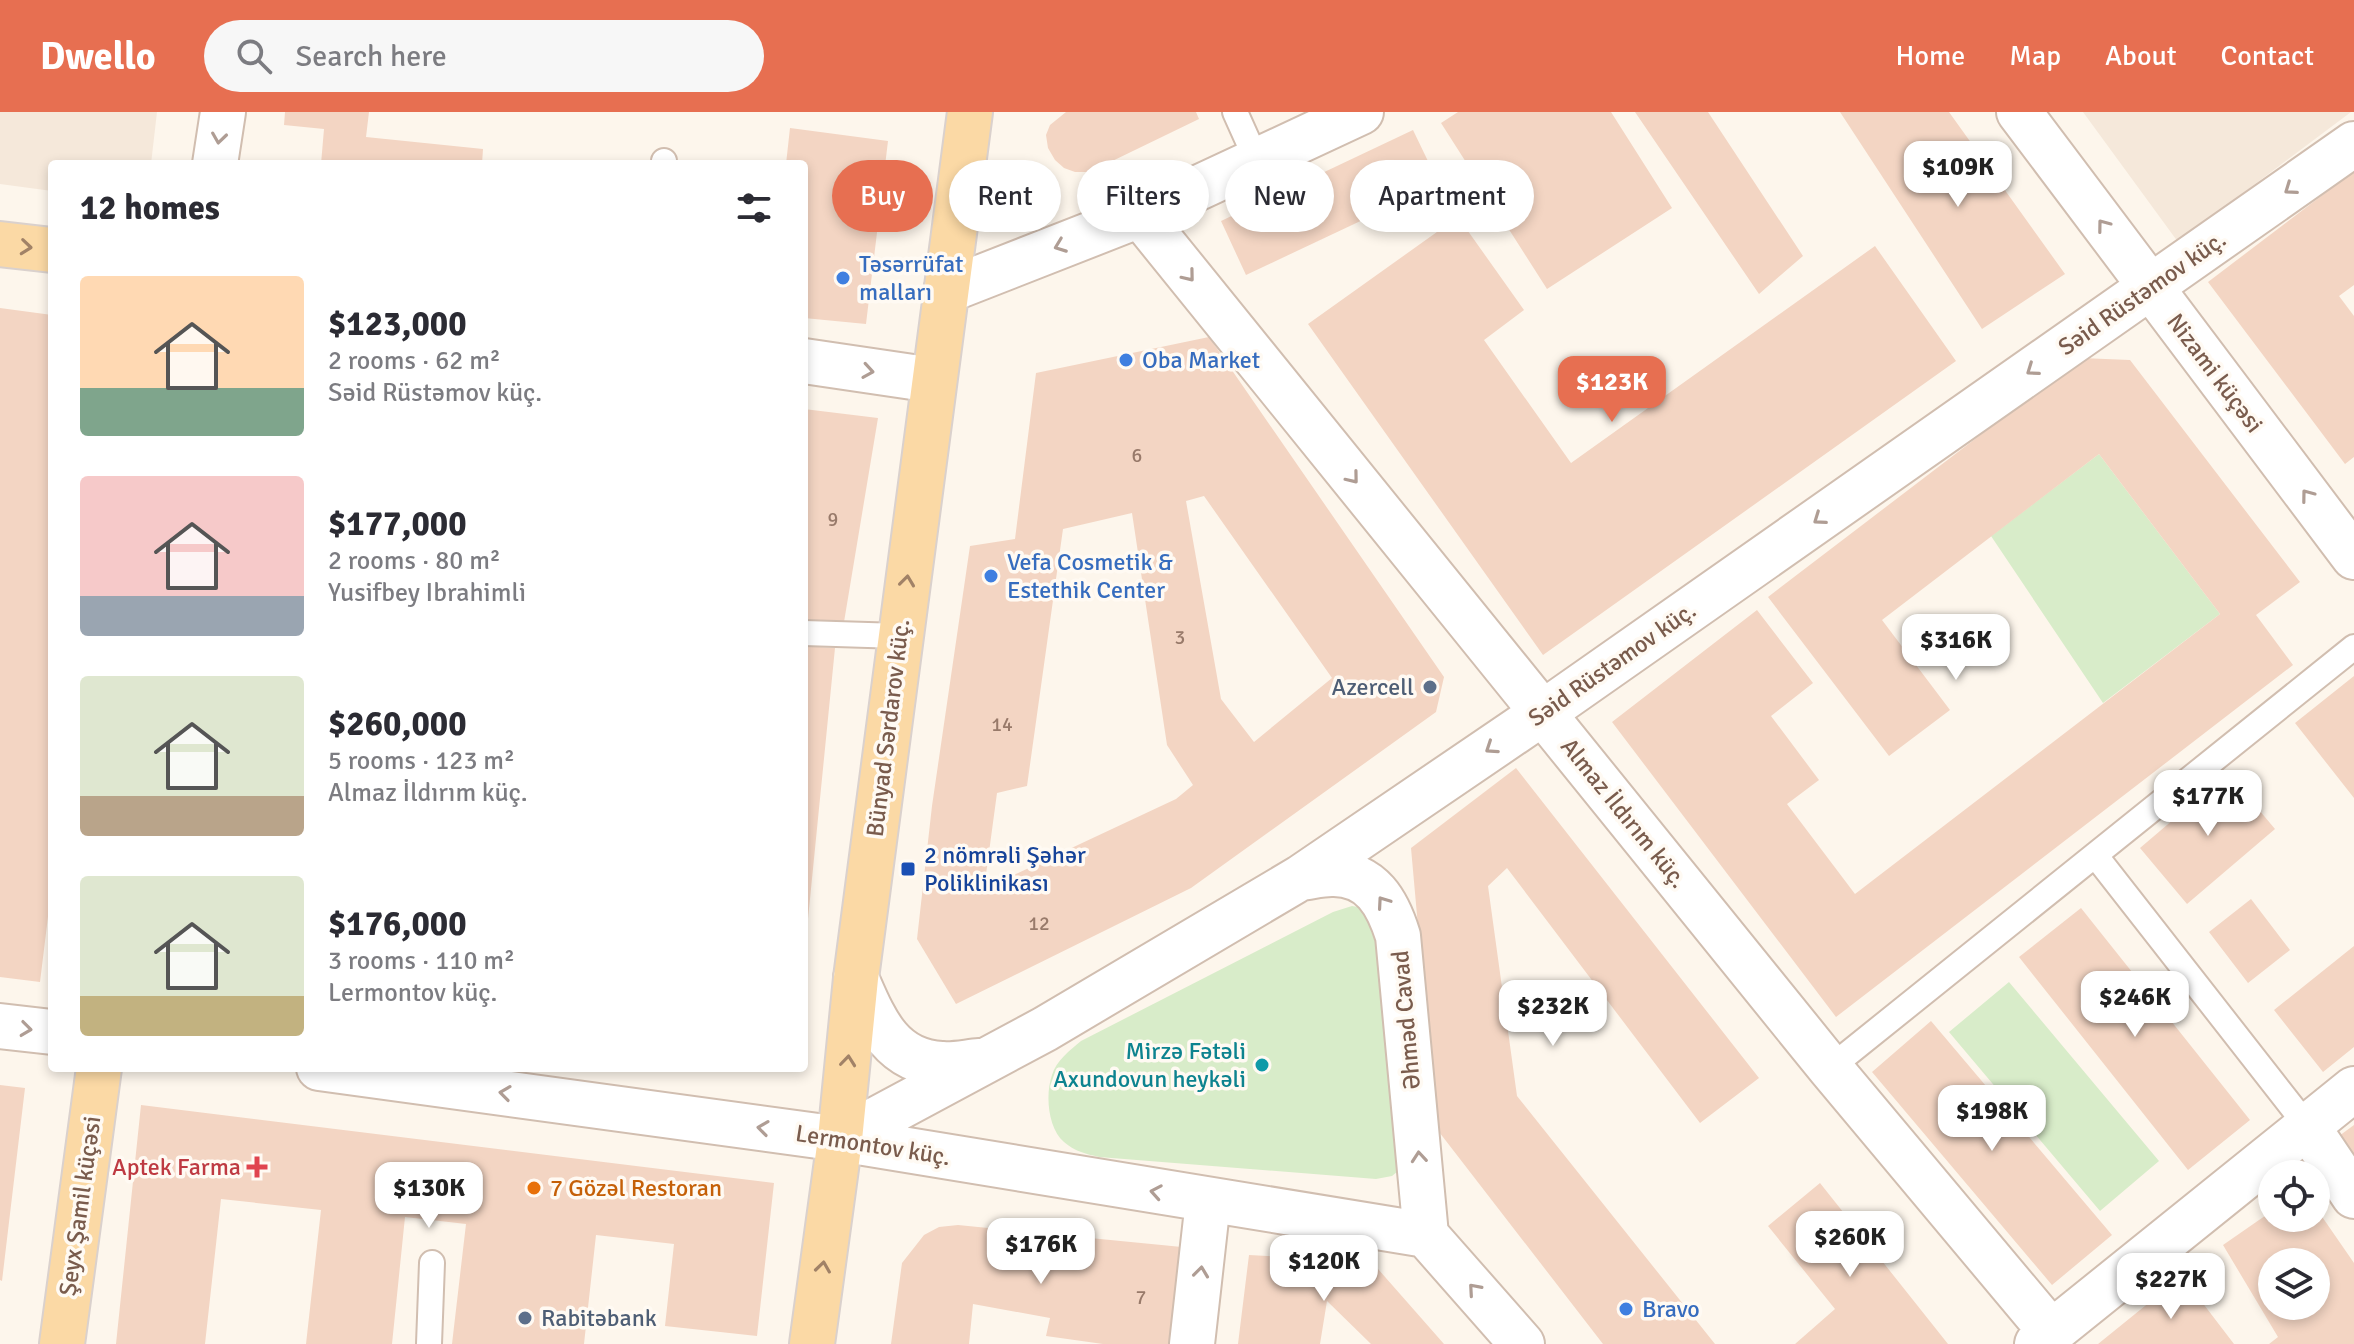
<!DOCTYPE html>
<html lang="en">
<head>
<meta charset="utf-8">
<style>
  body { margin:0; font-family:Signika,sans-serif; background:#f7f7f7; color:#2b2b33; height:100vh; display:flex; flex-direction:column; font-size:30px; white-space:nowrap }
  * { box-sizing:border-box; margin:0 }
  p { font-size:26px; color:#7c7c81 }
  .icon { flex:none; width:44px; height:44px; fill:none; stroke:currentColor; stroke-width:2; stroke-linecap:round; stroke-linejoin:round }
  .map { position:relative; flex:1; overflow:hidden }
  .details { position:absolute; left:48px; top:48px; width:760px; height:912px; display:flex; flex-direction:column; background:#fff; border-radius:8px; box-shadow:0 4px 12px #0003 }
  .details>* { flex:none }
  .guide { position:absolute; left:832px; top:48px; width:760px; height:72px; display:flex; gap:16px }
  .tools { position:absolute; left:2258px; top:1048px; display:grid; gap:16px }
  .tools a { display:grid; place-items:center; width:72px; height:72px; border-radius:50%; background:#fff; box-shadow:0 4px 12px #0003; font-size:40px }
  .price { position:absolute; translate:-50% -68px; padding:0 18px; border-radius:16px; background:#fff; color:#222; font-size:26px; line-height:52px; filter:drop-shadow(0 2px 4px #0008) }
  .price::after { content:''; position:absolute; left:50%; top:48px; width:24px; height:18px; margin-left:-12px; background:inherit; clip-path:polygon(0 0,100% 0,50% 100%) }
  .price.selected { background:#e76f51; color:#fff }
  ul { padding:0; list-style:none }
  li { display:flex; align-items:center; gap:24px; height:200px; padding:0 32px }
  li span { display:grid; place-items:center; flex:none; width:224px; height:160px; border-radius:8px; color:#555 }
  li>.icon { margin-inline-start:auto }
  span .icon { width:96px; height:96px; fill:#fffc; stroke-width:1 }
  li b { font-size:34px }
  h2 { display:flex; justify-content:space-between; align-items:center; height:96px; padding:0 32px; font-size:34px }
  .pill { padding:0 28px; border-radius:36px; background:#fff; box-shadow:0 4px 12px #0003; font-size:28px; line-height:72px }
  .pill.selected { background:#e76f51; color:#fff }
  header { display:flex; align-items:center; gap:48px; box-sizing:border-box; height:112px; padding:0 40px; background:#e76f51; color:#fff }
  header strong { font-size:38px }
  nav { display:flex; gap:44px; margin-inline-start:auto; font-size:28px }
  .search { width:560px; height:72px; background:#f7f7f7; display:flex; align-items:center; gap:20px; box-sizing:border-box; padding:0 28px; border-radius:44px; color:#7c7c81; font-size:30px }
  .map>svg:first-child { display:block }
  .residential { fill:#f5e8da }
  .green { fill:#d8ecc9 }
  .building { fill:#f3d5c3; fill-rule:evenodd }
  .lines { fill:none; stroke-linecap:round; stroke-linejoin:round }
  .service-casing { stroke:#d1beb0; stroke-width:28 }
  .minor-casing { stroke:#d1beb0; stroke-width:48 }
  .tertiary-casing { stroke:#d1beb0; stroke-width:48 }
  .primary-casing { stroke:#dad1cd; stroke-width:48 }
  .service { stroke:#fff; stroke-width:24 }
  .minor { stroke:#fff; stroke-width:44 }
  .tertiary { stroke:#fff; stroke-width:44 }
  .primary { stroke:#fbd9a5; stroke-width:44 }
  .oneway { stroke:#af9d94 }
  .oneway2 { stroke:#a18267 }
  .shop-dot { fill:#3f7fe0; stroke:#fffaf3; stroke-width:3 }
  .service-dot { fill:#5c6f8a; stroke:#fffaf3; stroke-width:3 }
  .transit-dot { fill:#1a4fb4; stroke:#fffaf3; stroke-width:3 }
  .culture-dot { fill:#0f9aa8; stroke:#fffaf3; stroke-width:3 }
  .health-dot { fill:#e0444e; stroke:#fffaf3; stroke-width:3 }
  .food-dot { fill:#e8710a; stroke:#fffaf3; stroke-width:3 }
  .labels { text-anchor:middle; stroke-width:7; stroke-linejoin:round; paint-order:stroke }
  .number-label { font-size:20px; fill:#987a6a }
  .shop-label { font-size:24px; fill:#366cbe; stroke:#fffaf3; text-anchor:start }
  .street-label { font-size:24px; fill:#7a5c4d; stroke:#fffaf3 }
  .service-label { font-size:24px; fill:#4e5e75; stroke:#fffaf3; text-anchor:end }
  .transit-label { font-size:24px; fill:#164399; stroke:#fffaf3; text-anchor:start }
  .culture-label { font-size:24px; fill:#0d838f; stroke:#fffaf3; text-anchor:end }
  .health-label { font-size:24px; fill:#be3a42; stroke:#fffaf3; text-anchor:end }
  .food-label { font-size:24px; fill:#c56008; stroke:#fffaf3; text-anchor:start }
</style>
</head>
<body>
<header>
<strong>Dwello</strong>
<div class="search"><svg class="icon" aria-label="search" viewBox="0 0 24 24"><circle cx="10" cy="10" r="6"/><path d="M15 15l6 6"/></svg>Search here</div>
<nav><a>Home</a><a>Map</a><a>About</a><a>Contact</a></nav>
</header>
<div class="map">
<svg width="2354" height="1232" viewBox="0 0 2354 1232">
  <rect width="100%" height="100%" fill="#fdf6ec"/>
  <!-- residential -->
  <path class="residential" d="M0,0H157L151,52H52V79L0,72Z
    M2083,0H2351L2178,130Z"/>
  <!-- green -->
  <path class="green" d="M2099,342L2220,502L2103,591L1991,424Z
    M1352,794L1370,797L1385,811L1403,1055L1392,1064L1376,1067L1099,1045C1086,1042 1074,1039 1064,1030C1048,1016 1045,983 1052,963C1056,949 1070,938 1081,929L1333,800Z
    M2009,870L2159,1049L2100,1099L1949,920Z"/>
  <!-- building -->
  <path class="building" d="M285,0H369L366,25L483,37L482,52H321L324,17L284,13Z
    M1066,0H1196L1199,7L1102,54L1088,60H1075L1064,56L1055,48L1048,36L1046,23L1050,13Z
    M1458,0H1611L1672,96L1547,177L1441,11Z
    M1635,0H1708L1803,144L1759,182Z
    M1840,0H1949L2065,162L1982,217Z
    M790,16L888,29L866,212L804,206V52H786Z
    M1413,18L1439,72L1246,163L1221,109Z
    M2354,59V173L2339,184L2354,204V345L2345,352L2208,170Z
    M1458,105L1524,198L1484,228L1571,351L1875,134L1956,249L1543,543L1308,212Z
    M0,196L52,203V772L40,870L0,865Z
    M1209,225L1444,565L1436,600L1191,776L956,892L917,827L932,694L970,434L1015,427L1036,261ZM1204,384L1332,566L1254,630L1221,587L1186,389ZM1132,401L1167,633L1193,673L1176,687L984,777L997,681L1027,674L1063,417Z
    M2081,246L2130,248L2300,470L2256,503L2293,553L1836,905L1612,610L1757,498L1813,571L1771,604L1819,668L1787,692L1855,782L2220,502L2099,342L1882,508L1950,598L1889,644L1768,485Z
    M804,297L878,306L844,510L804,508Z
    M804,534L835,536L806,827H804Z
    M2354,564V686L2295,611Z
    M1516,656L1759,966L1700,1011L1507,756L1488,774L1517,984L1715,1232H1603L1436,1016L1411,736Z
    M2228,661L2275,717L2187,792L2140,736Z
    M2251,787L2290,838L2248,871L2209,820Z
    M2081,796L2250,1008L2188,1058L2019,845Z
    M2354,834V935L2323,960L2274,898Z
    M1931,909L2112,1123L2052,1173L1872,960Z
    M0,973L25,976L2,1169L0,1168Z
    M141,993L774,1071L757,1224L665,1214L674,1132L596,1123L584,1232H452L466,1112L405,1105L392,1232H306L321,1098L221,1087L205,1232H116Z
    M2354,1013V1044L2339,1024Z
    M1820,1071L1948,1232H1795L1835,1197L1768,1114Z
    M2316,1096L2354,1151V1232H2269L2278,1225L2223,1133L2272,1099V1106H2316ZM2272,1150H2316V1194H2272Z
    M958,1113L1192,1136L1178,1232H1103L1046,1224L1050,1206L973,1192L969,1232H891L902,1151L924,1123L939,1115Z
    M1249,1143L1371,1149L1444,1232H1371L1327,1189L1320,1232H1238Z
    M2182,1164L2234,1232H2098Z"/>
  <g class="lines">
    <defs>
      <path id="service" d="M1235,0L1257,49
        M664,52V49
        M804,521L900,524
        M2095,743L2307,1014
        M1830,956L2354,535
        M429,1232L432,1151"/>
      <path id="minor" d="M2019,0L2354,445
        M215,52L223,0
        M1140,103L1830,956L2052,1221
        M946,179L1140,103L1361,0
        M804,249L933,268
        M1300,766C1310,765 1321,762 1332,762C1372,761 1388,792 1398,824L1426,1123
        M856,866C874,907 890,950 942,952C954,953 967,950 980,949
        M319,956L840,1027L1426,1123
        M2307,1014L2354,1084
        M840,1027L1045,917L1300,766L1544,600L2354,32
        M1426,1123L1522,1232
        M1192,1232L1208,1089
        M2037,1232L2354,977"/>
      <path id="tertiary" d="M0,914L52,920"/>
      <path id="primary" d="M0,132L52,138
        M62,1232L99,956
        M812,1232L840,1027L856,866L970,0"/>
    </defs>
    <!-- service casing -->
    <use href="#service" class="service-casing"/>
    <!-- minor casing -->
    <use href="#minor" class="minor-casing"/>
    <!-- tertiary casing -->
    <use href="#tertiary" class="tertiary-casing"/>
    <!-- primary casing -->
    <use href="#primary" class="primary-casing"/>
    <!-- service -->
    <use href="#service" class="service"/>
    <!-- minor -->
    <use href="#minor" class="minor"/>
    <!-- tertiary -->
    <use href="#tertiary" class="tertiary"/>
    <!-- primary -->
    <use href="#primary" class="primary"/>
  </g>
  <!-- one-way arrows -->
  <defs><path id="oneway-chevron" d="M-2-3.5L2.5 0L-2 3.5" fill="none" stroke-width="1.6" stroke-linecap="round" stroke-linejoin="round" transform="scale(2)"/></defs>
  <g class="oneway">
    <use href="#oneway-chevron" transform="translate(219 26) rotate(98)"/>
    <use href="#oneway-chevron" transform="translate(2290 77) rotate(145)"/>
    <use href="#oneway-chevron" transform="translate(2103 113) rotate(-127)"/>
    <use href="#oneway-chevron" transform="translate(1060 134) rotate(159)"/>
    <use href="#oneway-chevron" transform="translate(1189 164) rotate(51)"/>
    <use href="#oneway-chevron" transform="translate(2032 258) rotate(145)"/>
    <use href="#oneway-chevron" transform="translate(868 259) rotate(9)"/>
    <use href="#oneway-chevron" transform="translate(1353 366) rotate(51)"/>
    <use href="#oneway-chevron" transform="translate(2307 383) rotate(-127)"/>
    <use href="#oneway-chevron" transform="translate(1819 407) rotate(145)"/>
    <use href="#oneway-chevron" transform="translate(1491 636) rotate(146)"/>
    <use href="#oneway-chevron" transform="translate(1383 790) rotate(-125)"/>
    <use href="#oneway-chevron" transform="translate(26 917) rotate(7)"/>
    <use href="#oneway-chevron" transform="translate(505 981) rotate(-172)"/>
    <use href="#oneway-chevron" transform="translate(763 1016) rotate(-172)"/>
    <use href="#oneway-chevron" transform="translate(1419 1045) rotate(-95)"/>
    <use href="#oneway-chevron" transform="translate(1156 1080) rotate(-170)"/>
    <use href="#oneway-chevron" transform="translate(1201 1160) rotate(-83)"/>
    <use href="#oneway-chevron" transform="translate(1474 1177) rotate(-131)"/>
  </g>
  <g class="oneway2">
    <use href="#oneway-chevron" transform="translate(26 135) rotate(6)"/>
    <use href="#oneway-chevron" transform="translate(907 469) rotate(-83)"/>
    <use href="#oneway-chevron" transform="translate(848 949) rotate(-84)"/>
    <use href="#oneway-chevron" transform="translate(823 1155) rotate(-82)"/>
  </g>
  <!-- markers -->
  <g class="shop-dot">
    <circle cx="843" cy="166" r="8"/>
    <circle cx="1126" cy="248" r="8"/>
    <circle cx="991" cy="464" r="8"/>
    <circle cx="1626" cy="1197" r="8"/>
  </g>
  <g class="service-dot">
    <circle cx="1430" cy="575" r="8"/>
    <circle cx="525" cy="1206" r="8"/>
  </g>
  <rect class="transit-dot" x="900" y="749" width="16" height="16" rx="4"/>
  <circle class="culture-dot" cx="1262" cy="953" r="8"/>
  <path class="health-dot" d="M253 1043h8v8h8v8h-8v8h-8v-8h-8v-8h8z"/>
  <circle class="food-dot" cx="534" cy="1076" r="8"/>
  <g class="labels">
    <!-- number labels -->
    <g class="number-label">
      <text x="1137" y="350">6</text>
      <text x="833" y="414">9</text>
      <text x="1180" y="532">3</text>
      <text x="1002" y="619">14</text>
      <text x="1039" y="818">12</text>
      <text x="1141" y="1192">7</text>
    </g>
    <!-- shop labels -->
    <g class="shop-label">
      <text x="859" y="160">Təsərrüfat<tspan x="859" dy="28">malları</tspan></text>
      <text x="1142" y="256">Oba Market</text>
      <text x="1007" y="458">Vefa Cosmetik &amp;<tspan x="1007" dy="28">Estethik Center</tspan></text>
      <text x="1642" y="1205">Bravo</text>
    </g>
    <!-- street labels -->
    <g class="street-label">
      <text transform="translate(2142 181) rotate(-35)" y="8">Səid Rüstəmov küç.</text>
      <text transform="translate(2215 261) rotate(53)" y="8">Nizami küçəsi</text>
      <text transform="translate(1612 552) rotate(-35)" y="8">Səid Rüstəmov küç.</text>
      <text transform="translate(888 616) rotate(-83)" y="8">Bünyad Sərdarov küç.</text>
      <text transform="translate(1624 701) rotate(51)" y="8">Almaz İldırım küç.</text>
      <text transform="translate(1406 908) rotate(-95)" y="8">Əhməd Cavad</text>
      <text transform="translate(873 1033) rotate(9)" y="8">Lermontov küç.</text>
      <text transform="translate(80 1094) rotate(-82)" y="8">Şeyx Şamil küçəsi</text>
    </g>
    <!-- service labels -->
    <g class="service-label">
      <text x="1414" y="583">Azercell</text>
      <text x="541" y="1214" text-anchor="start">Rabitəbank</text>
    </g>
    <!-- transit labels -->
    <g class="transit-label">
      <text x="924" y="751">2 nömrəli Şəhər<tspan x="924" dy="28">Poliklinikası</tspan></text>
    </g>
    <!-- culture labels -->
    <g class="culture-label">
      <text x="1246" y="947">Mirzə Fətəli<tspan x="1246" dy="28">Axundovun heykəli</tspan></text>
    </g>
    <!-- health labels -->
    <g class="health-label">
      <text x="241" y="1063">Aptek Farma</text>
    </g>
    <!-- food labels -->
    <g class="food-label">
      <text x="550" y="1084">7 Gözəl Restoran</text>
    </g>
  </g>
</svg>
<div class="tools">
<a><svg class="icon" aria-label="locate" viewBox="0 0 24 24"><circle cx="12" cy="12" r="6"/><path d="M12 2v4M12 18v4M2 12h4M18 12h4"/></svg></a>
<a><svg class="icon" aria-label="layers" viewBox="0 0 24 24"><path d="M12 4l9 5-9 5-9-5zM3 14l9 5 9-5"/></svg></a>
</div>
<b class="price" style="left:1958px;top:97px">$109K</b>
<b class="price selected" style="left:1612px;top:312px">$123K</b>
<b class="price" style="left:1956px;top:570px">$316K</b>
<b class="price" style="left:2208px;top:726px">$177K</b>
<b class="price" style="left:2135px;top:927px">$246K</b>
<b class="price" style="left:1553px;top:936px">$232K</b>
<b class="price" style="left:1992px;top:1041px">$198K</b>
<b class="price" style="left:429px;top:1118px">$130K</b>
<b class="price" style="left:1850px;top:1167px">$260K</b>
<b class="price" style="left:1041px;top:1174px">$176K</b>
<b class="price" style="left:1324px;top:1191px">$120K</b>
<b class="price" style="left:2171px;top:1209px">$227K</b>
<div class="guide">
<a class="pill selected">Buy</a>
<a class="pill">Rent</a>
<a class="pill">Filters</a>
<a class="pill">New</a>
<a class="pill">Apartment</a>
</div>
<section class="details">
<h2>12 homes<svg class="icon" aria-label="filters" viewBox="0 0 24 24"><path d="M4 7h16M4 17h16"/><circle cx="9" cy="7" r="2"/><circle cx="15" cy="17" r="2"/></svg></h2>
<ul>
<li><span style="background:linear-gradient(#ffd9b3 70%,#7fa58c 0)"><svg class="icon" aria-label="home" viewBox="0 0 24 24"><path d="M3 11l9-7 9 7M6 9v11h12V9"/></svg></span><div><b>$123,000</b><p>2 rooms · 62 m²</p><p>Səid Rüstəmov küç.</p></div></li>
<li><span style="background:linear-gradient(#f6c9c9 75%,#9aa5b1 0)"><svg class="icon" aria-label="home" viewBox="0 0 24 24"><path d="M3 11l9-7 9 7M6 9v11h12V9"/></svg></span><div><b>$177,000</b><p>2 rooms · 80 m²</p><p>Yusifbey Ibrahimli</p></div></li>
<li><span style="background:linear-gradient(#dfe7d0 75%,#b9a48a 0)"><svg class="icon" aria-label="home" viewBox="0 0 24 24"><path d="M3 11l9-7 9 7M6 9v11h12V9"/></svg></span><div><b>$260,000</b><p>5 rooms · 123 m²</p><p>Almaz İldırım küç.</p></div></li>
<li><span style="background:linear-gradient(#dfe7d0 75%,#c2b280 0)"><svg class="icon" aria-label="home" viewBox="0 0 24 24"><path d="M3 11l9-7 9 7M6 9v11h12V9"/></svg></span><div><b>$176,000</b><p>3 rooms · 110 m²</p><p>Lermontov küç.</p></div></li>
</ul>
</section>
</div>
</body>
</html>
